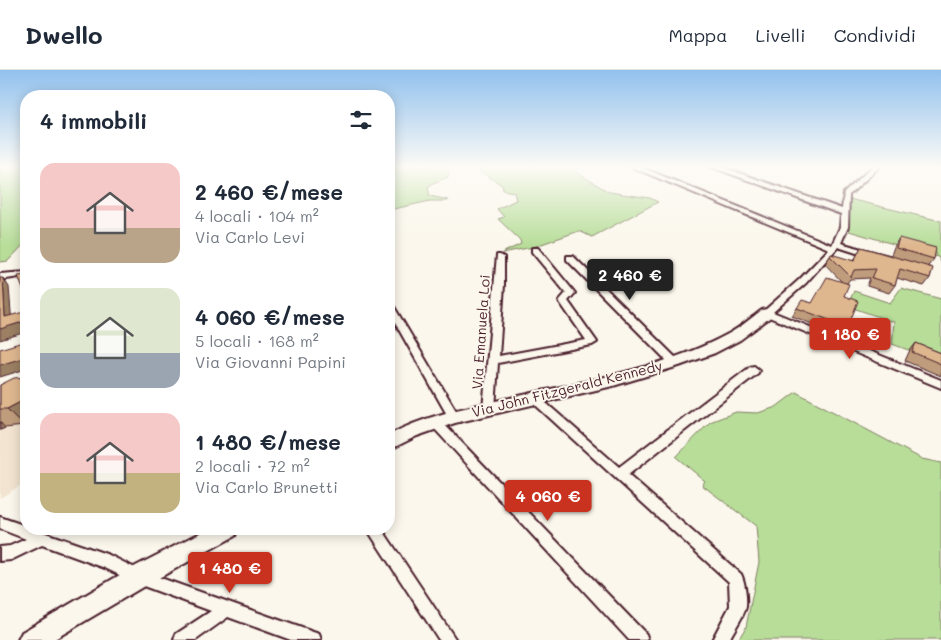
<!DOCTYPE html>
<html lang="it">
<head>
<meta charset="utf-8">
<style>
  body { margin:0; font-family:Mali,sans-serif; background:#f6f6f7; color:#1f2937; height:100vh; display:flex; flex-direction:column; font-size:19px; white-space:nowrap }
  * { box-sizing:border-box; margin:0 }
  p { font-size:16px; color:#747a83 }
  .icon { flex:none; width:28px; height:28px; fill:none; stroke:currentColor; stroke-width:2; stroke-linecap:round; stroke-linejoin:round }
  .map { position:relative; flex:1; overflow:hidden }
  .drawer { position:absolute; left:20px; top:20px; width:375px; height:445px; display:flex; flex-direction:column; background:#fff; border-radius:20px; box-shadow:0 2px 12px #0003 }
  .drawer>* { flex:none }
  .price { position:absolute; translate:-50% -42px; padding:0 11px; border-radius:5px; background:#c8321e; color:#fff; font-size:16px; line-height:32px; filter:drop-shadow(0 1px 2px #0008) }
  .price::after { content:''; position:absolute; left:50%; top:30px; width:15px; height:11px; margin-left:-8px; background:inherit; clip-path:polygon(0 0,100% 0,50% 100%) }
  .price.active { background:#222; color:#fff }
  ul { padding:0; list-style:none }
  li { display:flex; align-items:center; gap:15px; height:125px; padding:0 20px }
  li span { display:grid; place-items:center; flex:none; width:140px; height:100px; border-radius:15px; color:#555 }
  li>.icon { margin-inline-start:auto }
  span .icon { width:60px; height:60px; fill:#fffc; stroke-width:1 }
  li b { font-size:21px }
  h2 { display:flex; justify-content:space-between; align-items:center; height:60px; padding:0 20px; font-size:21px }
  header { display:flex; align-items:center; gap:30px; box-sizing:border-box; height:70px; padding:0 25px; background:#fff; border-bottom:1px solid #e0e1e3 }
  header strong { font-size:24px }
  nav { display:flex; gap:28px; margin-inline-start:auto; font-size:18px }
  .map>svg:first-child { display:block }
  .built { fill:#f2e4d0 }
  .green { fill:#b7dd99; stroke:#807e62 }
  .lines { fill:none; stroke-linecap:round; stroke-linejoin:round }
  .street-casing { stroke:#4a1f2b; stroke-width:4 }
  .secondary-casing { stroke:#4a1f2b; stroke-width:4 }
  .street { fill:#fbf7ec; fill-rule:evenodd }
  .secondary { fill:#fbf7ec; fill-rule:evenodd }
  .wall { fill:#bf9d7b; stroke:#4a1f2b }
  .shaded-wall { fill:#9b8064; stroke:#4a1f2b }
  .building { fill:#deb78f; stroke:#4a1f2b }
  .labels { text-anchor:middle; stroke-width:4; stroke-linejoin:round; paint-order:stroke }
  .street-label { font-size:14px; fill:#4a1f2b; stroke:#fbf7ec }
</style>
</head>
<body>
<header>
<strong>Dwello</strong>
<nav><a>Mappa</a><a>Livelli</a><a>Condividi</a></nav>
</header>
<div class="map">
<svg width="941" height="570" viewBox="0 0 941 570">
  <rect width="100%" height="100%" fill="#fbf7ec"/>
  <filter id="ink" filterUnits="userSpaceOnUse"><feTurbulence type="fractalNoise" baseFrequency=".02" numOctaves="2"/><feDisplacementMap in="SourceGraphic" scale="10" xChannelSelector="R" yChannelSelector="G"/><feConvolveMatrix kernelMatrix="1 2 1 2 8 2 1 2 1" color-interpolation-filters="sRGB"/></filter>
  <g filter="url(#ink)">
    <!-- built -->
    <path class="built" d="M26,315V412L0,428V324Z"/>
    <!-- green -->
    <path class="green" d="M2,96H26V172L8,191L0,192V98Z
      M389,96H449L448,107L433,113L428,117L430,126L448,130V131H430L389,140Z
      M489,96H566L609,122L650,128L658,132L592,167L579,161L533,177L502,183L521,174L520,170L498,149L504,147L497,139L516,130L514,122L503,120L502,115L479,101V99Z
      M849,129L941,151V192L938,187L849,161Z
      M901,218L941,229V292L892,274L894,252L847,236L854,221L890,233Z
      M796,322L922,389L941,393V570H738L746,557L759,492L756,456L702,415L705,411L676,387L710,352L736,342L758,343L776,337Z"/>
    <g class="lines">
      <defs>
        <path id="street" d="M629,96H638L832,175L840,157L841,144L709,96H719L842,139L844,123L873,96H880L849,125L848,157L841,173L875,183V187H869L838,177L806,213L773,242L941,310V318L764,245L762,243L764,241L800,209L829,179Z
          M532,178H538L575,223L568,231L597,272L592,275L498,293L495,339L493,342H485L483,339L497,185H500L504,187V215L499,286L586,270L559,231L566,223L532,182Z
          M567,186H573L678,290L679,292L678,294H670L567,190Z
          M26,202V206L0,210V204Z
          M389,232L393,235L458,344L460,347L458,350L454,351L450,350L389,242Z
          M754,296L759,300L758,303L628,405L741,504C745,512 747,527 746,537C744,546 733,561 729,570H712L730,536L729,512L529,329L530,326H538L619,397L750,297Z
          M436,349L440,350L646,564L648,570H629L432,356L430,353L432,350Z
          M0,447L26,456V459H34L109,485L141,501L313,562L319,564L321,570H291L228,547L196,570H174L176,564L211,541L138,514L105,498L42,475L11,490L0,491V477L10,476L26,469L0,459Z
          M367,459H382L456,570H439Z"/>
        <path id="secondary" d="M767,239L774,243L772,246L740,270L715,283L679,296L613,316L455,353L417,366L389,380V365C424,346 463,338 501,330C574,313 662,300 728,264C740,258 751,248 762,240Z
          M208,459H238L235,466L146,515L53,570H18L22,562L130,499Z"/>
      </defs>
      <!-- street casing -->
      <use href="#street" class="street-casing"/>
      <!-- secondary casing -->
      <use href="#secondary" class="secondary-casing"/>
      <!-- street -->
      <use href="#street" class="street"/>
      <!-- secondary -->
      <use href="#secondary" class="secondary"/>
    </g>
    <!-- wall -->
    <path class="wall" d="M899,168L934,189L928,196L930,208L924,216L897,208L895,215L889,223L867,216L870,208L850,209L847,213L844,226L848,257L842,266L792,246L797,238L812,233L842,212L825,194L830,186L854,191L861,177L891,185L894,177Z
      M916,273L941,283V306L905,291L909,282Z
      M26,307V355L24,356L5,358L0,360V315Z"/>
    <!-- shaded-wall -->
    <path class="shaded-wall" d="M3,208L9,217L12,255L26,251V262L0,270V259L5,247Z
      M26,285V299L0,307V295Z
      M26,329V355L24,356L7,339Z
      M0,352L5,358L0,360Z"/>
    <!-- building -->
    <path class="building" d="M899,168L936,178L934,189L896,178Z
      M861,177L933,198L930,208L900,199L895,215L872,208L876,199L854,200L851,207L830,186L831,184L854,191Z
      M26,205V257L25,258L26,251L0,259V208H3L5,247L24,242V222L18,206Z
      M827,207L849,214L844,226L858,231L848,257L797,238L802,230L812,233Z
      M26,271V287L0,295V279Z
      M916,273L941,283V294L912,282Z
      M26,307V329L7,339H0V315L14,308Z"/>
  </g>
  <!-- sky -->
  <linearGradient id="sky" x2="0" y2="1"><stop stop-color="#91c1ee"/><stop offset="0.55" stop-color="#fdfbf6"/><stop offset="1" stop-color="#fdfbf6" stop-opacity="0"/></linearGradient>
  <rect width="941" height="176" fill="url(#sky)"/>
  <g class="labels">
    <!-- street labels -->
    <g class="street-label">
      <text transform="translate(481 262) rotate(-86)" y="5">Via Emanuela Loi</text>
      <text transform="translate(567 319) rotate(-14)" y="5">Via John Fitzgerald Kennedy</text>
    </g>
  </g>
</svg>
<b class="price active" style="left:630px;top:231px">2 460 €</b>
<b class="price" style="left:850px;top:290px">1 180 €</b>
<b class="price" style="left:548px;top:452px">4 060 €</b>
<b class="price" style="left:230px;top:524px">1 480 €</b>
<section class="drawer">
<h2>4 immobili<svg class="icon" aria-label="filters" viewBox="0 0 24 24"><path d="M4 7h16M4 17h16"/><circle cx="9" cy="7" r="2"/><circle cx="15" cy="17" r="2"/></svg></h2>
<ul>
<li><span style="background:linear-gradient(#f6c9c9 65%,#b9a48a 0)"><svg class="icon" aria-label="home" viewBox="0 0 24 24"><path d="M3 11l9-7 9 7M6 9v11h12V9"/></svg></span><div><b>2 460 €/mese</b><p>4 locali · 104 m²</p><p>Via Carlo Levi</p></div></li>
<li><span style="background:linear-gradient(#dfe7d0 65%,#9aa5b1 0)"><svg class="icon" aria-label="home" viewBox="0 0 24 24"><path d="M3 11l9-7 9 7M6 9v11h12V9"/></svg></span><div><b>4 060 €/mese</b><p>5 locali · 168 m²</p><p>Via Giovanni Papini</p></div></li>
<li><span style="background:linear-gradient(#f6c9c9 60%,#c2b280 0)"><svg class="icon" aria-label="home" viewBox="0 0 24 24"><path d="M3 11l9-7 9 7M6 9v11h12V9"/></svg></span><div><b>1 480 €/mese</b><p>2 locali · 72 m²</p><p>Via Carlo Brunetti</p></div></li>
</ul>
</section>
</div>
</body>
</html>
